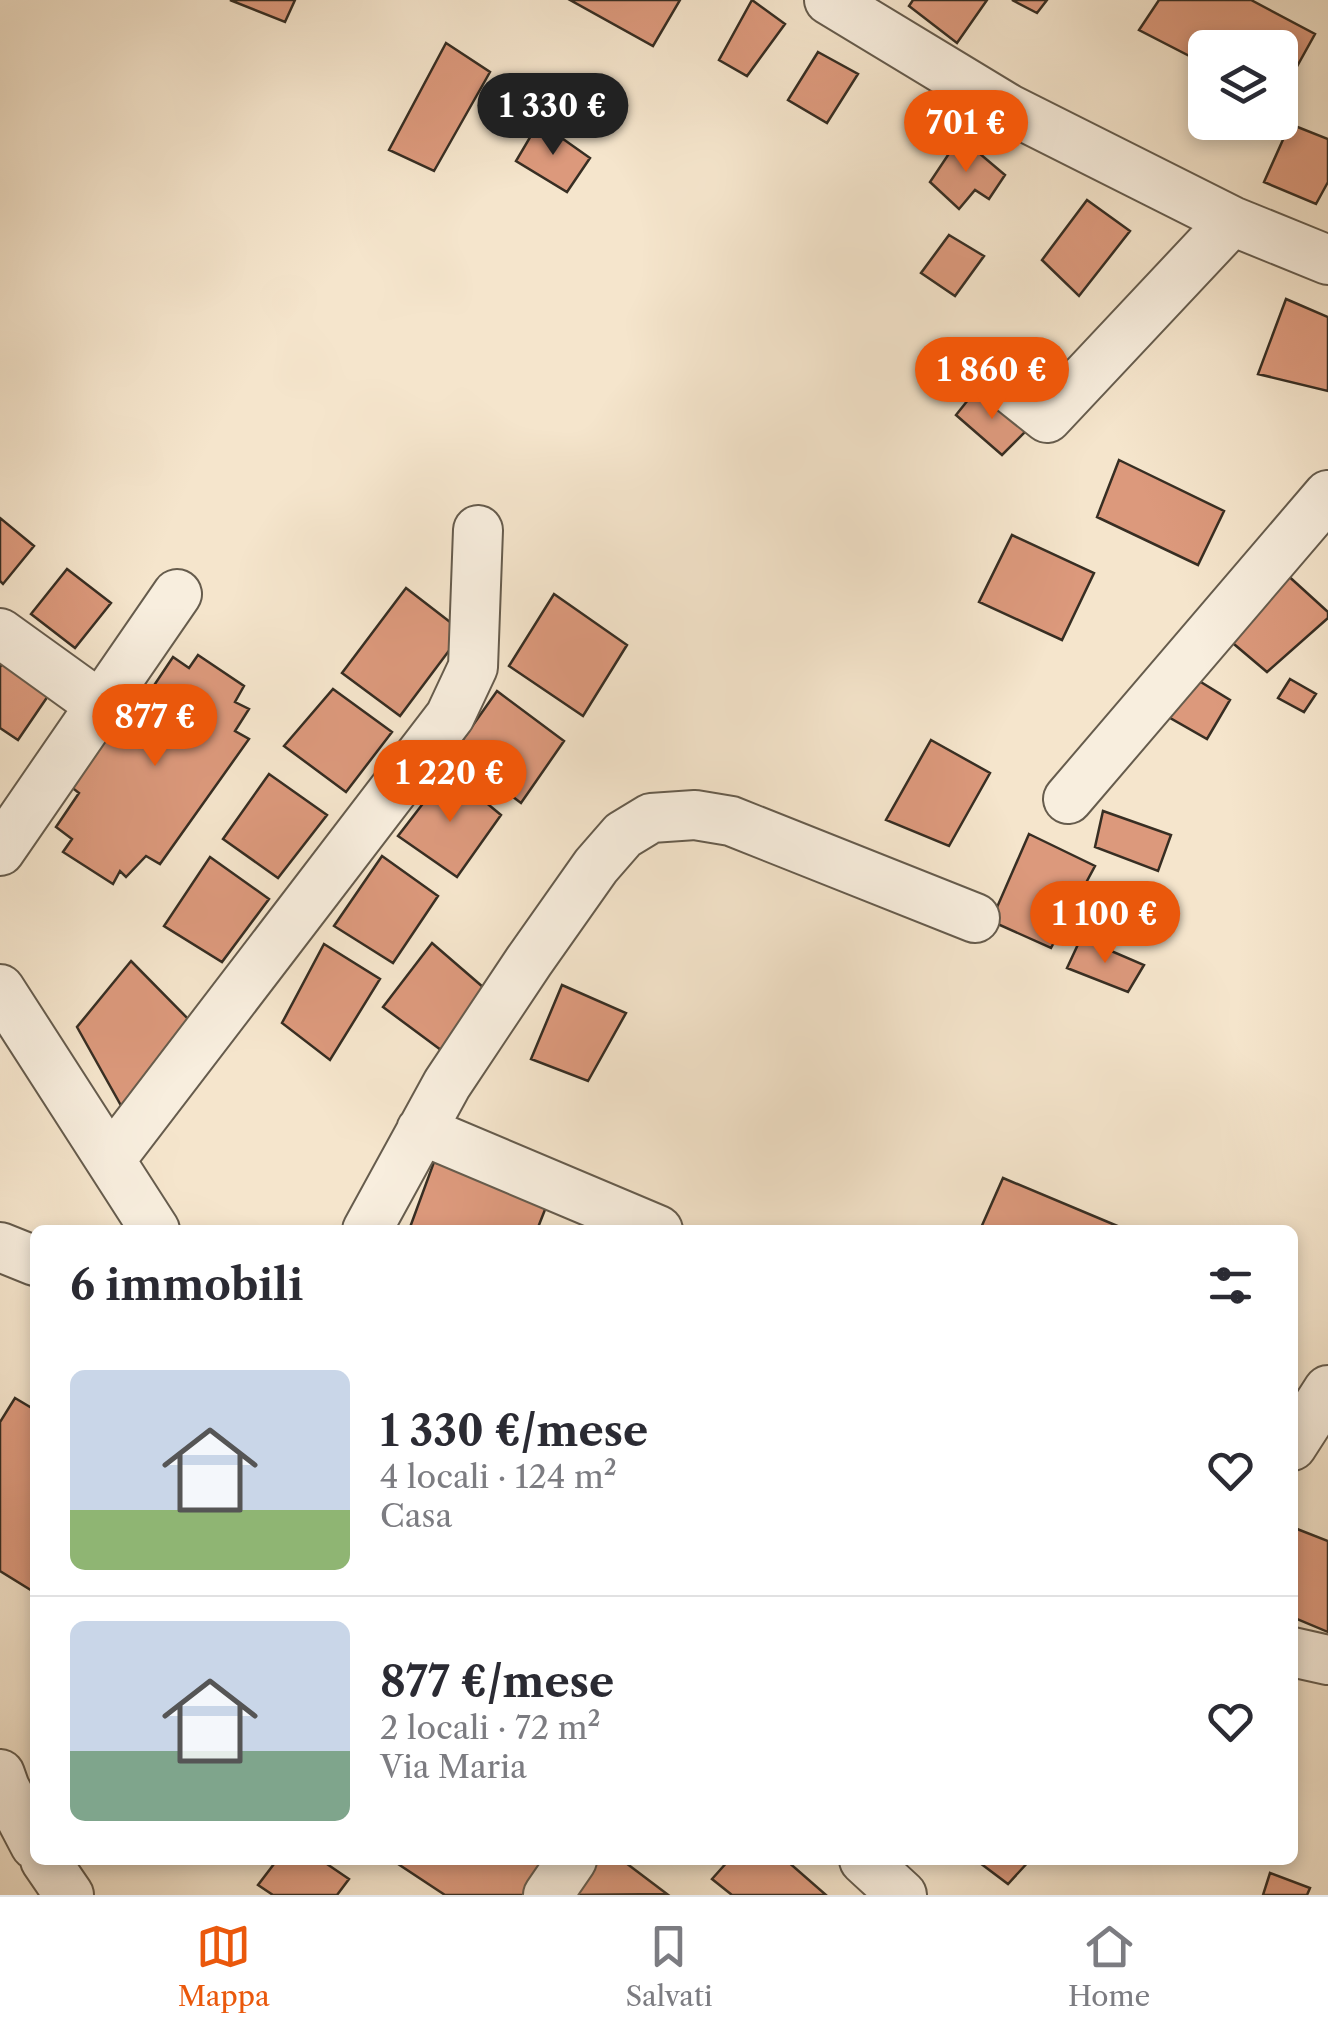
<!DOCTYPE html>
<html lang="it">
<head>
<meta charset="utf-8">
<style>
  body { margin:0; font-family:"Libre Caslon Text",serif; background:#f7f7f7; color:#2b2b33; height:100vh; display:flex; flex-direction:column; font-size:38px; white-space:nowrap }
  * { box-sizing:border-box; margin:0 }
  p { font-size:32px; color:#7c7c81 }
  .icon { flex:none; width:55px; height:55px; fill:none; stroke:currentColor; stroke-width:2; stroke-linecap:round; stroke-linejoin:round }
  .map { position:relative; flex:1; overflow:hidden }
  .drawer { position:absolute; left:30px; top:1225px; width:1268px; height:640px; display:flex; flex-direction:column; background:#fff; border-radius:15px; box-shadow:0 5px 15px #0003 }
  .drawer>* { flex:none }
  .buttons { position:absolute; left:1188px; top:30px; display:grid; gap:20px }
  .buttons a { display:grid; place-items:center; width:110px; height:110px; border-radius:15px; background:#fff; box-shadow:0 5px 15px #0003; font-size:50px }
  .price { position:absolute; translate:-50% -85px; padding:0 22px; border-radius:35px; background:#ea580c; color:#fff; font-size:32px; line-height:65px; filter:drop-shadow(0 2px 5px #0008) }
  .price::after { content:''; position:absolute; left:50%; top:60px; width:30px; height:22px; margin-left:-15px; background:inherit; clip-path:polygon(0 0,100% 0,50% 100%) }
  .price.current { background:#222; color:#fff }
  ul { padding:0; list-style:none }
  li { display:flex; align-items:center; gap:30px; height:250px; padding:0 40px }
  li+li { border-top:2px solid #e1e1e2 }
  li span { display:grid; place-items:center; flex:none; width:280px; height:200px; border-radius:15px; color:#555 }
  li>.icon { margin-inline-start:auto }
  span .icon { width:120px; height:120px; fill:#fffc; stroke-width:1 }
  li b { font-size:42px }
  h2 { display:flex; justify-content:space-between; align-items:center; height:120px; padding:0 40px; font-size:42px }
  .menu { display:flex; justify-content:space-around; align-items:center; height:140px; border-top:2px solid #e1e1e2; background:#fff; font-size:28px; color:#7c7c81 }
  .menu a { display:grid; justify-items:center; gap:5px }
  .menu .current { color:#ea580c }
  .map>svg:first-child { display:block }
  .building { fill:#dc997c; stroke:#372e23; stroke-width:2.5 }
  .lines { fill:none; stroke-linecap:round; stroke-linejoin:round }
  .minor-casing { stroke:#665c4d; stroke-width:52 }
  .minor { stroke:#f8eede; stroke-width:48 }
</style>
</head>
<body>
<div class="map">
<svg width="1328" height="1895" viewBox="0 0 1328 1895">
  <rect width="100%" height="100%" fill="#f5e5cc"/>
  <filter id="stains"><feTurbulence type="fractalNoise" baseFrequency=".002" numOctaves="4"/><feColorMatrix values="0 0 0 0 .2 0 0 0 0 .09 0 0 0 0 .02 0 0 0 .5 -.17"/></filter>
  <radialGradient id="worn" r=".72"><stop offset=".6" stop-color="#630" stop-opacity="0"/><stop offset="1" stop-color="#630" stop-opacity=".3"/></radialGradient>
  <!-- building -->
  <path class="building" d="M230,0H295L285,22Z
    M570,0H680L653,46Z
    M752,0L785,24L747,76L719,60Z
    M913,0H987L957,43L909,6Z
    M1012,0H1047L1037,13Z
    M1159,0H1251L1315,34L1280,97V48H1205V64L1139,30Z
    M446,43L490,72L434,171L389,150Z
    M818,52L858,74L827,123L788,100Z
    M539,122L590,158L567,192L516,161Z
    M1290,124L1328,139V182L1316,204L1264,182Z
    M960,137L1005,175L989,199L975,190L959,209L930,182Z
    M1087,200L1130,231L1079,296L1042,260Z
    M949,235L984,256L955,296L921,273Z
    M1286,299L1328,317V391L1258,374Z
    M976,390L1029,428L1002,455L956,415Z
    M1119,460L1224,511L1198,565L1097,517Z
    M0,518L34,546L3,584L0,581Z
    M1012,535L1094,573L1062,640L979,602Z
    M67,569L111,603L75,648L31,614Z
    M1284,572L1328,612V618L1267,672L1228,639Z
    M406,588L463,632L400,716L342,673Z
    M554,594L627,645L583,716L509,666Z
    M198,655L244,686L235,702L249,709L235,731L249,739L160,864L146,856L126,877L120,871L113,884L63,852L72,839L56,827L79,793L70,786L141,682L151,690L173,657L189,668Z
    M4,661L50,693L18,740L0,728V667Z
    M1191,676L1230,700L1207,739L1165,715Z
    M1290,679L1316,694L1304,712L1278,698Z
    M333,689L392,732L346,792L284,746Z
    M497,691L564,741L521,803L454,752Z
    M931,740L990,773L949,846L886,820Z
    M448,771L501,815L457,877L398,836Z
    M269,774L327,815L278,878L223,839Z
    M1103,811L1171,835L1158,871L1095,847Z
    M1029,834L1095,866L1051,948L991,921Z
    M382,856L438,896L393,963L334,926Z
    M210,857L269,899L222,962L164,926Z
    M1081,938L1144,965L1128,992L1067,968Z
    M432,943L491,994L445,1053L383,1007Z
    M324,944L380,979L330,1060L282,1023Z
    M131,961L199,1030L128,1118L77,1027Z
    M562,985L626,1013L588,1081L531,1059Z
    M434,1162L548,1202L537,1230H409Z
    M1003,1178L1127,1230H980Z
    M15,1398L35,1410L34,1592L0,1571V1422Z
    M1292,1527L1328,1541V1632L1292,1617Z
    M277,1860H321L349,1879L337,1895H273L258,1885Z
    M392,1860H536L549,1869L531,1895H445Z
    M587,1860H622L667,1894L563,1895Z
    M729,1860H786L826,1895H732L712,1879Z
    M976,1860H1030L1008,1884Z
    M1270,1873L1310,1888L1307,1895H1263Z"/>
  <g class="lines">
    <defs>
      <path id="minor" d="M829,0L1009,109L1232,221L1328,260
        M993,375L1047,418L1232,221
        M0,633L100,705
        M1068,799L1328,495
        M0,851L177,594
        M0,989L155,1230
        M421,1130L658,1230
        M111,1159L450,716L473,667L478,530
        M367,1230L447,1084L529,961L596,866L623,835L651,818L695,815L731,821L975,918
        M0,1247L35,1261
        M1292,1446L1328,1390
        M1292,1652L1328,1660
        M0,1774L5,1788L35,1845
        M45,1860L69,1895
        M864,1860L902,1895
        M548,1895L572,1860"/>
    </defs>
    <!-- minor casing -->
    <use href="#minor" class="minor-casing"/>
    <!-- minor -->
    <use href="#minor" class="minor"/>
  </g>
  <rect width="100%" height="100%" filter="url(#stains)"/>
  <rect width="100%" height="100%" fill="url(#worn)"/>
</svg>
<div class="buttons">
<a><svg class="icon" aria-label="layers" viewBox="0 0 24 24"><path d="M12 4l9 5-9 5-9-5zM3 14l9 5 9-5"/></svg></a>
</div>
<b class="price current" style="left:553px;top:158px">1 330 €</b>
<b class="price" style="left:966px;top:175px">701 €</b>
<b class="price" style="left:992px;top:422px">1 860 €</b>
<b class="price" style="left:155px;top:769px">877 €</b>
<b class="price" style="left:450px;top:825px">1 220 €</b>
<b class="price" style="left:1105px;top:966px">1 100 €</b>
<section class="drawer">
<h2>6 immobili<svg class="icon" aria-label="filters" viewBox="0 0 24 24"><path d="M4 7h16M4 17h16"/><circle cx="9" cy="7" r="2"/><circle cx="15" cy="17" r="2"/></svg></h2>
<ul>
<li><span style="background:linear-gradient(#c9d6e8 70%,#8fb573 0)"><svg class="icon" aria-label="home" viewBox="0 0 24 24"><path d="M3 11l9-7 9 7M6 9v11h12V9"/></svg></span><div><b>1 330 €/mese</b><p>4 locali · 124 m²</p><p>Casa</p></div><svg class="icon" aria-label="heart" viewBox="0 0 24 24"><path d="M12 20l-8-8c-3-5 5-10 8-4 3-6 11-1 8 4z"/></svg></li>
<li><span style="background:linear-gradient(#c9d6e8 65%,#7fa58c 0)"><svg class="icon" aria-label="home" viewBox="0 0 24 24"><path d="M3 11l9-7 9 7M6 9v11h12V9"/></svg></span><div><b>877 €/mese</b><p>2 locali · 72 m²</p><p>Via Maria</p></div><svg class="icon" aria-label="heart" viewBox="0 0 24 24"><path d="M12 20l-8-8c-3-5 5-10 8-4 3-6 11-1 8 4z"/></svg></li>
</ul>
</section>
</div>
<nav class="menu">
<a class="current"><svg class="icon" aria-label="map" viewBox="0 0 24 24"><path d="M3 6l6-2 6 2 6-2v14l-6 2-6-2-6 2zM9 4v14M15 6v14"/></svg>Mappa</a>
<a><svg class="icon" aria-label="saved" viewBox="0 0 24 24"><path d="M7 4h10v16l-5-4-5 4z"/></svg>Salvati</a>
<a><svg class="icon" aria-label="home" viewBox="0 0 24 24"><path d="M3 11l9-7 9 7M6 9v11h12V9"/></svg>Home</a>
</nav>
</body>
</html>
